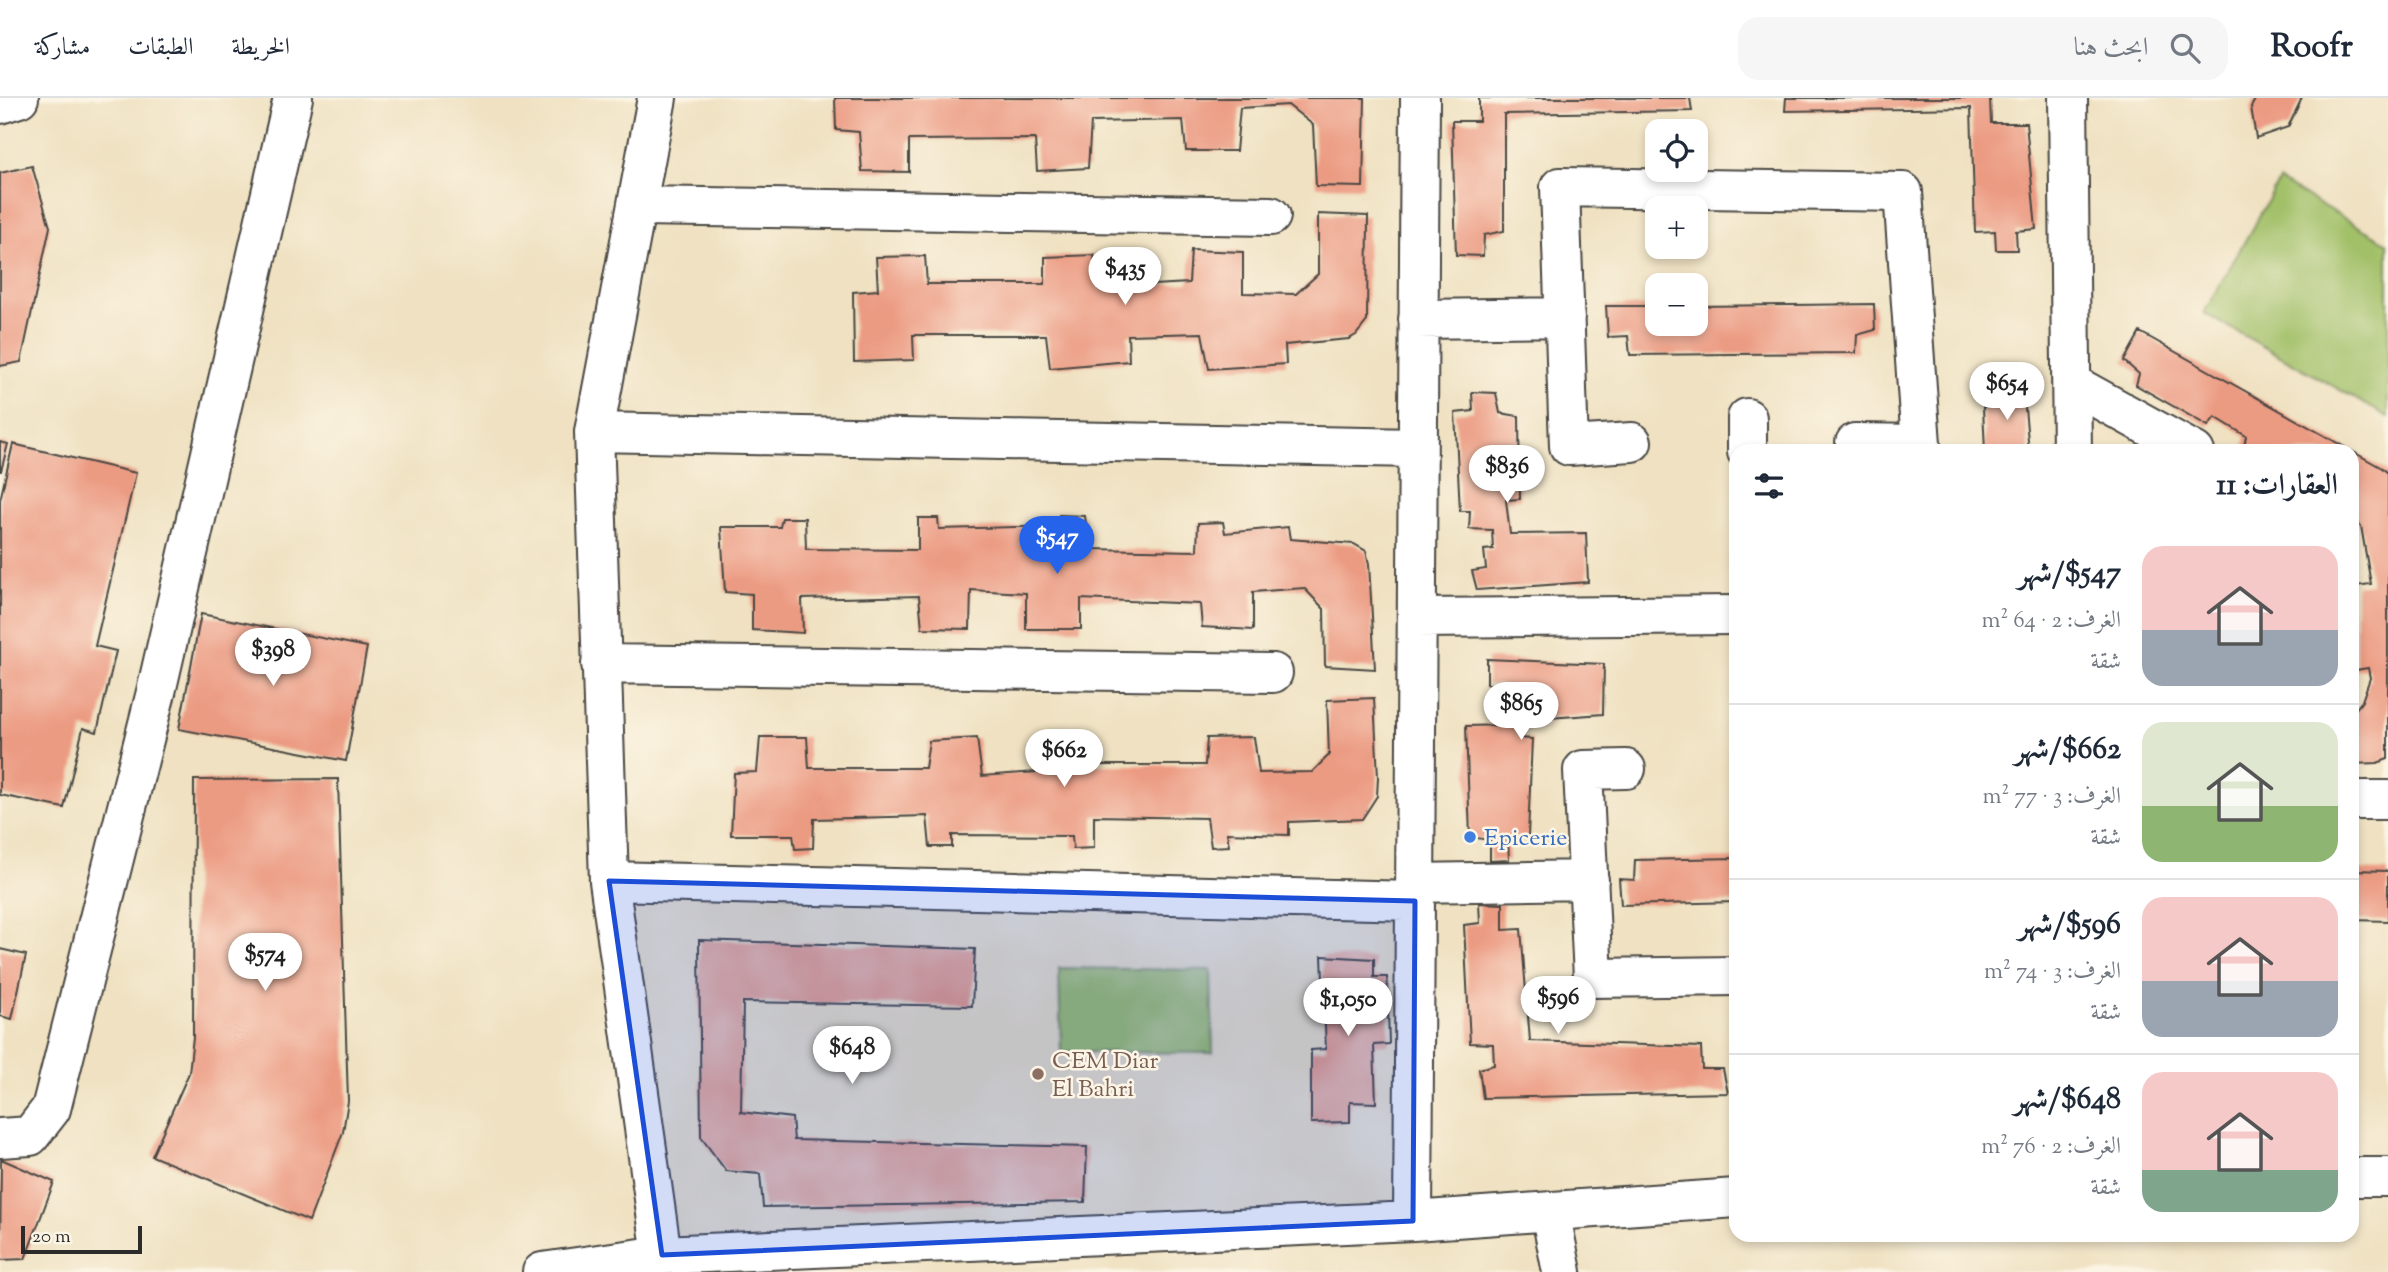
<!DOCTYPE html>
<html lang="ar">
<head>
<meta charset="utf-8">
<style>
  body { margin:0; font-family:"Sorts Mill Goudy",Amiri,serif; background:#f6f6f7; color:#1f2937; direction:rtl; height:100vh; display:flex; flex-direction:column; font-size:26px; white-space:nowrap }
  * { box-sizing:border-box; margin:0 }
  p { font-size:23px; color:#747a83 }
  .icon { flex:none; width:38px; height:38px; fill:none; stroke:currentColor; stroke-width:2; stroke-linecap:round; stroke-linejoin:round }
  .map { position:relative; flex:1; overflow:hidden; direction:ltr }
  .sheet { position:absolute; left:1729px; top:346px; width:630px; height:798px; display:flex; flex-direction:column; background:#fff; border-radius:21px; box-shadow:0 4px 10px #0003; direction:rtl }
  .sheet>* { flex:none }
  .fabs { position:absolute; left:1645px; top:21px; display:grid; gap:14px }
  .fabs a { display:grid; place-items:center; width:63px; height:63px; border-radius:14px; background:#fff; box-shadow:0 4px 10px #0003; font-size:35px }
  .scale { position:absolute; left:21px; bottom:18px; width:121px; box-sizing:border-box; padding-left:7px; border:4px solid #2b2b2b; border-top:0; font-size:19px; line-height:24px; white-space:nowrap; color:#2b2b2b; -webkit-text-stroke:5px #fcf5e5; paint-order:stroke }
  .price { position:absolute; translate:-50% -60px; padding:0 16px; border-radius:24px; background:#fff; color:#222; font-size:23px; line-height:46px; filter:drop-shadow(0 2px 4px #0008) }
  .price::after { content:''; position:absolute; left:50%; top:42px; width:21px; height:16px; margin-left:-10px; background:inherit; clip-path:polygon(0 0,100% 0,50% 100%) }
  .price.on { background:#2563eb; color:#fff }
  ul { padding:0; list-style:none }
  li { display:flex; align-items:center; gap:21px; height:175px; padding:0 21px }
  li+li { border-top:2px solid #e0e1e3 }
  li span { display:grid; place-items:center; flex:none; width:196px; height:140px; border-radius:21px; color:#555 }
  li>.icon { margin-inline-start:auto }
  span .icon { width:84px; height:84px; fill:#fffc; stroke-width:1 }
  li b { font-size:30px }
  h2 { display:flex; justify-content:space-between; align-items:center; height:84px; padding:0 21px; font-size:30px }
  header { display:flex; align-items:center; gap:42px; box-sizing:border-box; height:98px; padding:0 35px; background:#fff; border-bottom:2px solid #e0e1e3 }
  header strong { font-size:33px }
  nav { display:flex; gap:38px; margin-inline-start:auto; font-size:24px }
  .search { width:490px; height:63px; background:#f6f6f7; display:flex; align-items:center; gap:18px; box-sizing:border-box; padding:0 24px; border-radius:21px; color:#747a83; font-size:26px }
  .map>svg:first-child { display:block }
  .green { fill:#a1c068; stroke:#66764a; stroke-width:2 }
  .building { fill:#ec9b83 }
  .lines { fill:none; stroke-linecap:round; stroke-linejoin:round }
  .street-casing { stroke:#484642; stroke-width:42 }
  .street { stroke:#fff; stroke-width:38 }
  .marked { fill:#1d4ed8; fill-opacity:0.2; stroke:#1d4ed8; stroke-width:5; stroke-linejoin:round }
  .shop-dot { fill:#3f7fe0; stroke:#fcf5e5; stroke-width:2.5 }
  .education-dot { fill:#8d6e63; stroke:#fcf5e5; stroke-width:2.5 }
  .labels { text-anchor:middle; stroke-width:5; stroke-linejoin:round; paint-order:stroke }
  .shop-label { font-size:24px; fill:#366cbe; stroke:#fcf5e5; text-anchor:start }
  .education-label { font-size:24px; fill:#785e54; stroke:#fcf5e5; text-anchor:start }
</style>
</head>
<body>
<header>
<strong>Roofr</strong>
<div class="search"><svg class="icon" aria-label="search" viewBox="0 0 24 24"><circle cx="10" cy="10" r="6"/><path d="M15 15l6 6"/></svg>ابحث هنا</div>
<nav><a>الخريطة</a><a>الطبقات</a><a>مشاركة</a></nav>
</header>
<div class="map">
<svg width="2388" height="1174" viewBox="0 0 2388 1174">
  <rect width="100%" height="100%" fill="#fcf5e5"/>
  <filter id="ink" filterUnits="userSpaceOnUse"><feTurbulence type="fractalNoise" baseFrequency=".0143" numOctaves="2"/><feDisplacementMap in="SourceGraphic" scale="14" xChannelSelector="R" yChannelSelector="G"/><feConvolveMatrix kernelMatrix="1 2 1 2 8 2 1 2 1" color-interpolation-filters="sRGB"/></filter>
  <filter id="wash" filterUnits="userSpaceOnUse"><feTurbulence type="fractalNoise" baseFrequency=".00686" numOctaves="4" result="noise"/><feDisplacementMap in="SourceGraphic" scale="28" xChannelSelector="R" yChannelSelector="G"/><feGaussianBlur stdDeviation="1.57" result="paint"/><feColorMatrix in="noise" values="0 0 0 0 0 0 0 0 0 0 0 0 0 0 0 0 0 1.4 0 .05"/><feComposite in="paint" operator="in"/></filter>
  <g filter="url(#wash)">
    <rect width="100%" height="100%" fill="#efe1c1"/>
    <!-- green -->
    <path class="green" d="M2279,83L2388,145V319L2204,215Z
      M1059,870L1211,872L1213,955L1061,954Z"/>
    <g id="blocks">
      <!-- building -->
      <path class="building" d="M835,0H1365L1363,89L1316,88L1313,27L1288,7L1240,10L1236,53H1186L1183,22L1091,24L1088,70L1037,73L1035,41L909,42V74L862,73L859,34L836,32Z
        M1479,0H1690L1692,13L1504,16V133L1484,137L1483,158L1456,157L1452,23H1479Z
        M1786,0H1990L1991,25H2026L2036,131L2016,133L2017,152H1996L1995,133L1975,134L1971,10L1785,13Z
        M2256,0H2302L2288,29L2256,40L2251,9Z
        M32,68L50,129L21,264L0,268V75Z
        M1318,116L1368,118L1367,223L1356,237L1349,241L1285,247L1286,266L1209,271L1202,235L1128,237L1129,263L1050,270L1046,237H913L914,262L854,264L853,194L878,192L876,159L925,158L927,186H1045V159L1094,157L1098,190L1189,185L1191,152L1243,154V195L1296,196L1318,176Z
        M1874,206L1875,232L1857,237L1856,255L1630,257L1628,238L1608,239L1606,208H1657V226H1696V208Z
        M2140,234L2382,370L2388,375V661L2377,665L2352,666V616L2362,603L2370,580L2368,570L2356,572V488L2371,486L2361,428L2352,419V354H2251L2244,349L2246,338L2215,319L2208,328L2136,287L2139,276L2124,263Z
        M2023,288L2029,354H1985L1983,309L1998,306V289Z
        M1472,294L1496,295L1500,315L1519,318L1520,401L1506,402L1510,436L1586,435L1588,484L1477,492L1472,473L1486,471L1484,452L1493,451L1492,432L1469,431L1470,413H1460L1455,315L1473,313Z
        M0,344L8,346L1,373H0Z
        M13,346L136,375L95,548L116,553L97,634L83,630L64,710L0,697V402Z
        M1059,417L1085,418L1089,451L1197,453L1198,425L1223,424L1225,435L1288,429L1290,441L1354,446L1366,453L1369,466L1375,571L1325,568L1324,511L1304,490L1253,494V532L1202,529L1200,506L1081,501V531H1026V495L971,492L970,531L922,530L919,498L802,501L803,535L752,532V496L725,494L721,429H780L782,420H805L806,451L918,452V420H938L939,431L1058,428Z
        M201,516L367,549L346,663L179,631Z
        M1487,561L1604,566L1603,616L1522,622L1519,640L1532,641L1528,738L1508,741L1509,762L1490,763V742L1470,739L1466,628L1508,627L1511,608L1501,606L1503,587L1487,586Z
        M1374,600L1378,679L1377,698L1368,712L1362,721L1289,724V737L1227,735L1229,748L1211,749L1207,720L1094,718V750L1073,751L1072,738L952,737V749H930L927,718L814,721L813,750L795,751L793,737H731L734,675L757,674L760,639H807L809,670H925L929,643L977,640L982,678L1037,674L1036,639H1087L1090,667H1205L1207,640L1254,639L1259,675L1312,674L1329,657L1327,602Z
        M338,681L348,1003L343,1034L309,1123L152,1058L189,975L193,939L194,682Z
        M1736,760V804L1621,807L1619,781L1634,782L1635,762Z
        M2353,772L2388,773V823L2352,822Z
        M1479,805L1503,806V832L1521,831L1530,943L1701,949L1702,971H1723L1728,995L1483,1000L1479,971L1494,967L1493,946L1470,945L1464,827L1480,825Z
        M699,842L975,851L972,908L743,904L741,1014L792,1020L794,1042L1087,1049L1085,1104L763,1109L760,1076L726,1073L701,1039Z
        M0,851L26,857L12,921L0,918Z
        M1322,858L1374,861V879H1387L1389,946L1374,947L1376,1005L1350,1004V1024L1311,1025V952L1326,951Z
        M1,1061L54,1084L25,1161L0,1162Z"/>
    </g>
  </g>
  <g filter="url(#ink)">
    <use href="#blocks" fill-opacity="0" stroke="#484642" stroke-width="2"/>
    <g class="lines">
      <defs>
        <path id="street" d="M657,0L594,334L609,783L662,1157
          M2068,0L2072,354
          M0,6L19,0
          M638,108L1271,118
          M1418,221L1565,219
          M2072,286L2195,354
          M594,334L1417,350
          M1632,344L1569,348L1560,89L1903,94L1921,346L1855,345
          M1747,354V320
          M1417,520L1736,517
          M601,566L1273,575
          M1626,671L1583,672L1593,880L1736,878
          M2352,702H2388
          M609,783L1415,803
          M1415,785L1589,782
          M0,1040L30,1038L51,1011L156,594L293,0
          M2352,1079H2388
          M1550,1113L1562,1174
          M1413,1123L1420,0
          M542,1174L662,1157L1413,1123L1736,1100"/>
      </defs>
      <!-- street casing -->
      <use href="#street" class="street-casing"/>
      <!-- street -->
      <use href="#street" class="street"/>
    </g>
  </g>
  <!-- marked area -->
  <path class="marked" d="M609,783L1415,803L1413,1123L662,1157Z"/>
  <!-- markers -->
  <circle class="shop-dot" cx="1470" cy="739" r="7"/>
  <circle class="education-dot" cx="1038" cy="976" r="7"/>
  <g class="labels">
    <!-- shop labels -->
    <g class="shop-label">
      <text x="1484" y="747">Epicerie</text>
    </g>
    <!-- education labels -->
    <g class="education-label">
      <text x="1052" y="970">CEM Diar<tspan x="1052" dy="28">El Bahri</tspan></text>
    </g>
  </g>
</svg>
<div class="fabs">
<a><svg class="icon" aria-label="locate" viewBox="0 0 24 24"><circle cx="12" cy="12" r="6"/><path d="M12 2v4M12 18v4M2 12h4M18 12h4"/></svg></a>
<a>+</a>
<a>−</a>
</div>
<div class="scale">20 m</div>
<b class="price" style="left:1125px;top:209px">$435</b>
<b class="price" style="left:2007px;top:324px">$654</b>
<b class="price" style="left:1507px;top:407px">$836</b>
<b class="price on" style="left:1057px;top:478px">$547</b>
<b class="price" style="left:273px;top:590px">$398</b>
<b class="price" style="left:1521px;top:644px">$865</b>
<b class="price" style="left:1064px;top:691px">$662</b>
<b class="price" style="left:265px;top:895px">$574</b>
<b class="price" style="left:1558px;top:938px">$596</b>
<b class="price" style="left:1348px;top:940px">$1,050</b>
<b class="price" style="left:852px;top:988px">$648</b>
<section class="sheet">
<h2>العقارات: 11<svg class="icon" aria-label="filters" viewBox="0 0 24 24"><path d="M4 7h16M4 17h16"/><circle cx="9" cy="7" r="2"/><circle cx="15" cy="17" r="2"/></svg></h2>
<ul>
<li><span style="background:linear-gradient(#f6c9c9 60%,#9aa5b1 0)"><svg class="icon" aria-label="home" viewBox="0 0 24 24"><path d="M3 11l9-7 9 7M6 9v11h12V9"/></svg></span><div><b>$547/شهر</b><p>الغرف: 2 · 64 m²</p><p>شقة</p></div></li>
<li><span style="background:linear-gradient(#dfe7d0 60%,#8fb573 0)"><svg class="icon" aria-label="home" viewBox="0 0 24 24"><path d="M3 11l9-7 9 7M6 9v11h12V9"/></svg></span><div><b>$662/شهر</b><p>الغرف: 3 · 77 m²</p><p>شقة</p></div></li>
<li><span style="background:linear-gradient(#f6c9c9 60%,#9aa5b1 0)"><svg class="icon" aria-label="home" viewBox="0 0 24 24"><path d="M3 11l9-7 9 7M6 9v11h12V9"/></svg></span><div><b>$596/شهر</b><p>الغرف: 3 · 74 m²</p><p>شقة</p></div></li>
<li><span style="background:linear-gradient(#f6c9c9 70%,#7fa58c 0)"><svg class="icon" aria-label="home" viewBox="0 0 24 24"><path d="M3 11l9-7 9 7M6 9v11h12V9"/></svg></span><div><b>$648/شهر</b><p>الغرف: 2 · 76 m²</p><p>شقة</p></div></li>
</ul>
</section>
</div>
</body>
</html>
